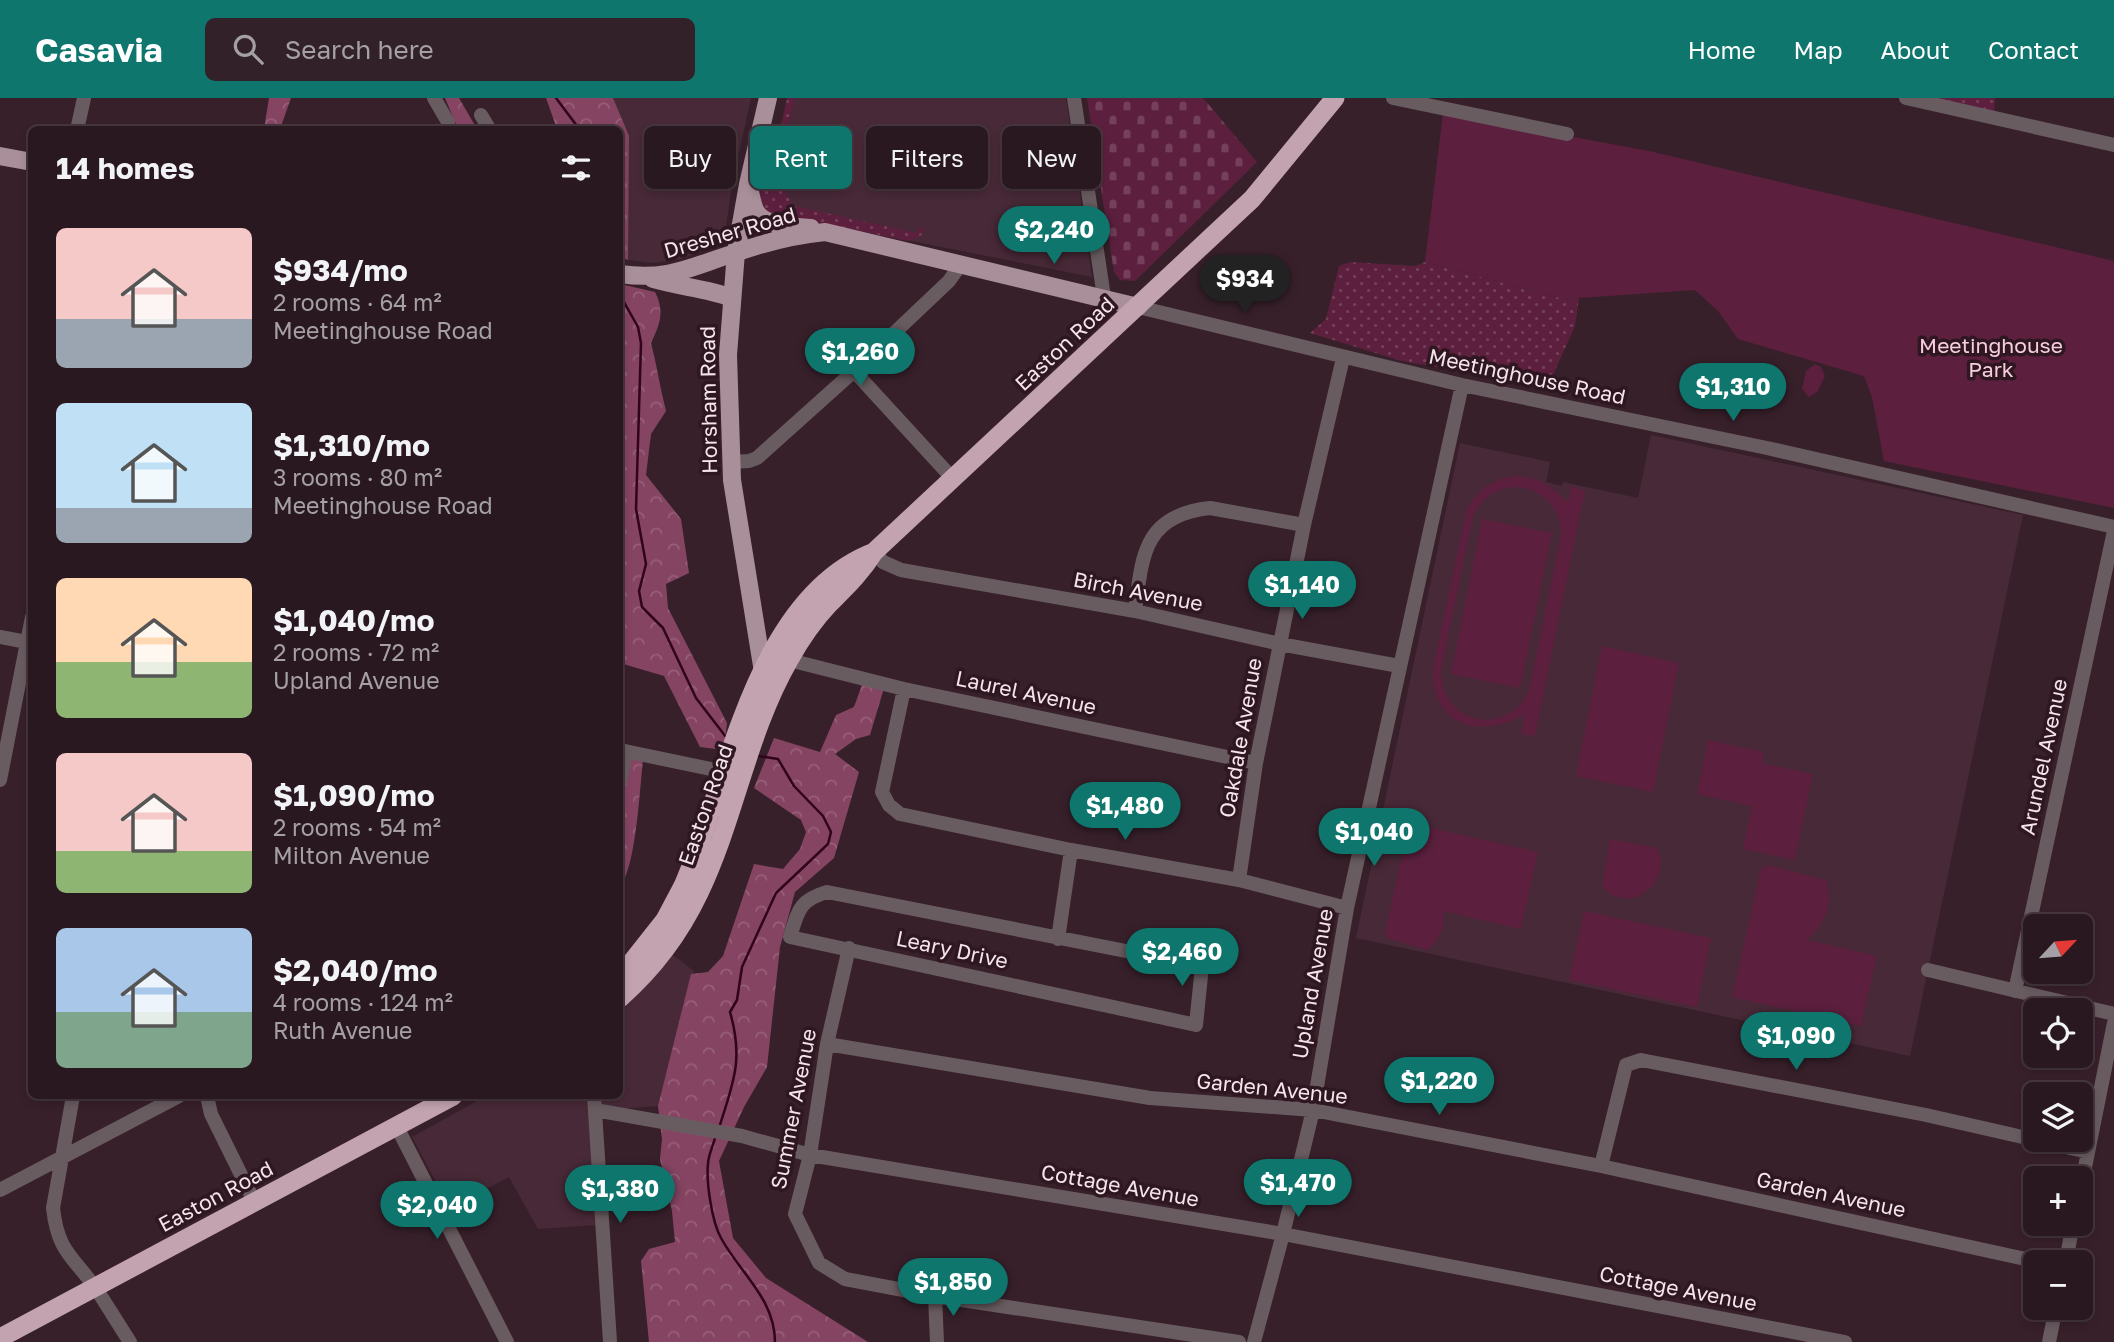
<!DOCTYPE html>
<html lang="en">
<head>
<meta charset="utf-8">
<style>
  body { margin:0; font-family:"Golos Text",sans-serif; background:#322129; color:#f1f3f6; height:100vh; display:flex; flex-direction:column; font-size:26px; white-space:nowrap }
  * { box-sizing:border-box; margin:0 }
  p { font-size:23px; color:#a5a0a5 }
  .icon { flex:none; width:38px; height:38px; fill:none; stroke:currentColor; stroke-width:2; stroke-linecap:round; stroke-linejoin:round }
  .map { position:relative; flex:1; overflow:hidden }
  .sheet { position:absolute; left:28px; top:28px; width:595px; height:973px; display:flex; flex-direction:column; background:#2a1820; border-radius:10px; box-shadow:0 4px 10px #0003,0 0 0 2px #46373e }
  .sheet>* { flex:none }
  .hud { position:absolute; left:644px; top:28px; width:665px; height:63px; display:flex; gap:14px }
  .needle { width:46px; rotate:64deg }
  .tools { position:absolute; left:2023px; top:816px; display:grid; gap:14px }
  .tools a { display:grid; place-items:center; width:70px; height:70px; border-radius:10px; background:#2a1820; box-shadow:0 4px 10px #0003,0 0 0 2px #46373e; font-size:35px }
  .price { position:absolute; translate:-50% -60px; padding:0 16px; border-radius:24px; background:#0f766e; color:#fff; font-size:23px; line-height:46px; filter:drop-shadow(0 2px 4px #0008) }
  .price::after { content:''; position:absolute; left:50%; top:42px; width:21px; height:16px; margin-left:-10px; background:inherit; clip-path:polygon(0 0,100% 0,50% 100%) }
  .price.active { background:#222; color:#fff }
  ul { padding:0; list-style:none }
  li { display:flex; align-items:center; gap:21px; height:175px; padding:0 28px }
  li span { display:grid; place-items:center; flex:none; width:196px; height:140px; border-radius:10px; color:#555 }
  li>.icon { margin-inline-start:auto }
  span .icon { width:84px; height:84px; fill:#fffc; stroke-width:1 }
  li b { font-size:30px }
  h2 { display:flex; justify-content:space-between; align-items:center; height:84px; padding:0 28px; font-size:30px }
  .chip { padding:0 24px; border-radius:10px; background:#2a1820; box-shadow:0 4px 10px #0003,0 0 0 2px #46373e; font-size:24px; line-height:63px }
  .chip.active { background:#0f766e; color:#fff }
  header { display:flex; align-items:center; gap:42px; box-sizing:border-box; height:98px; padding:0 35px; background:#0f766e; color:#fff }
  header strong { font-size:33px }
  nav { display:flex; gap:38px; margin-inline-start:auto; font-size:24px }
  .search { width:490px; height:63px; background:#322129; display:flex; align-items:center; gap:18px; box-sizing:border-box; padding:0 24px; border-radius:10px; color:#a5a0a5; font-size:26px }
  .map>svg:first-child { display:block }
  .built { fill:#482937 }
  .grass { fill:url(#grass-dots) }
  .forest { fill:url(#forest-crowns) }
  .cemetery { fill:url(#cemetery-stones) }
  .park { fill:#5c203e; fill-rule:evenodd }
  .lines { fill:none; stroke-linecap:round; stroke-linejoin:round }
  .stream { stroke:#31041c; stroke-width:2.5 }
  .minor { stroke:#695c61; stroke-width:14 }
  .major { stroke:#a98f99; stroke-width:18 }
  .highway { stroke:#c2a3af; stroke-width:19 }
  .labels { text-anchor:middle; stroke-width:7; stroke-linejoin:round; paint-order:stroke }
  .street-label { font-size:21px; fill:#f5e4ea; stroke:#2e1721 }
  .park-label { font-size:21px; fill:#f7cdde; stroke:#2e1721 }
</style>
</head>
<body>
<header>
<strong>Casavia</strong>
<div class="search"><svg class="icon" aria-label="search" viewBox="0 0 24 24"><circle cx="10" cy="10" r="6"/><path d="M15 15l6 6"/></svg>Search here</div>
<nav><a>Home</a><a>Map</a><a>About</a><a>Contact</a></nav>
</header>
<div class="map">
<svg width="2114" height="1244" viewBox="0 0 2114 1244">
  <defs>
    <pattern id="grass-dots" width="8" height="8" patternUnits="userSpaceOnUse" patternTransform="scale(1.75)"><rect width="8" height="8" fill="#5c203e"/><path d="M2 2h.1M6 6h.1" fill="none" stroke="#74405a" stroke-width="1.8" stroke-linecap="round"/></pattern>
    <pattern id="forest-crowns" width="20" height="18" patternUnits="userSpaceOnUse" patternTransform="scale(1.75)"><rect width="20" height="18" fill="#854462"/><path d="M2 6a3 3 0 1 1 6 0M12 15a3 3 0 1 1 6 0" fill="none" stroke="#975f79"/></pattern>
    <pattern id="cemetery-stones" width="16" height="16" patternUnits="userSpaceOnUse" patternTransform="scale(1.75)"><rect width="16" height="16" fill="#5c203e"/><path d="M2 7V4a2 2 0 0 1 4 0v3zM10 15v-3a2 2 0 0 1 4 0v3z" fill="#74405a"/></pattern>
  </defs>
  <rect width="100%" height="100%" fill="#38202b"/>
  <!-- built -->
  <path class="built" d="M613,0H751L732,86L725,136L719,147L681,161L652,165L628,162L624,38Z
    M788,0H1066L1092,179L771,115Z
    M1651,337L2023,417L1910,958L1356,840L1460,345L1550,364L1546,384L1562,388L1563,384L1638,400Z
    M673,857L694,873L658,1008L589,1013L598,1127L538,1131L509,1079L450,1110L412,1039L486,998H620V908Z"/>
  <!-- grass -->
  <path class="grass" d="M787,0H795L789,26L793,36L819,44L821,48L792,42L782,89L794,108L917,135L919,129L926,130L920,139L908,143L811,123L770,119L758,101L775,56Z
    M1916,0H1995L1994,19Z
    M1350,164L1415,168L1425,164L1564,201L1579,200L1575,228L1548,288L1402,263L1310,235L1326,221L1339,168Z"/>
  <!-- forest -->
  <path class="forest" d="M269,0H291L280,31H264Z
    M445,0H459L477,31H458Z
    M546,0H613L629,38L628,162L620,159V32L557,31Z
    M620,186L655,194C665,214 660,226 651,245C657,268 660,290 666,313L651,336L646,377L681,421L689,475L666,486L668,510L727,625L724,652L700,649L664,578L620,565L621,452L620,451Z
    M863,584L884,590L870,637L856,641L835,656L859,674L834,760L795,794L780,849L767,969L744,1009L719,1063L733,1140L766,1180L868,1244H649L641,1163L649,1151L675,1144L672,1113L660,1061L662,1041L658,1008L691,876L708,874L723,858L754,766L783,771L800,751L806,734L801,722L754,690L774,640L820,654L836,617L854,609Z
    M620,658L643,662C640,688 636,771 620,788Z"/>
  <!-- cemetery -->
  <path class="cemetery" d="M1087,0H1203L1257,64L1135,183L1120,182L1114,174Z"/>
  <!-- park -->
  <path class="park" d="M1443,15L1649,53L2114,163V410L1884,363L1872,299L1864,278L1738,241L1718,213L1695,192L1564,201L1425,164Z
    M1815,266L1821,269L1825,278L1817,294L1809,299L1802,291L1806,273Z
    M1515,378C1538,378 1551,388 1566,403L1569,401L1571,388L1585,393L1535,638L1521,636L1524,621L1522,617C1480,643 1429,625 1433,570L1466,414C1475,393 1492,381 1515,378ZM1513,389C1541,389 1561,409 1561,437L1529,593C1506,641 1440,625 1441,572L1473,419C1481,401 1494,391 1513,389Z
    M1482,421L1552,435L1520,590L1451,576Z
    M1602,548L1679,565L1653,694L1576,678Z
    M1708,642L1764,654L1762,665L1813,676L1795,762L1743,751L1752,708L1697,696Z
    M1409,725L1538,754L1521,831L1443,813C1446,830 1440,842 1427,852L1387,840L1385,836Z
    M1610,741L1657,750C1675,784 1627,820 1602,788Z
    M1767,767L1826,782C1834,807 1826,825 1807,842L1877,858L1861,928L1732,899L1761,771Z
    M1584,813L1711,840L1697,909L1569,882Z"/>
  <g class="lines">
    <!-- stream -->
    <path class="stream" d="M556,0L580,32
      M620,197L638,229L641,245L636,411L646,466L639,493L642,509L663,530L696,600L726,639
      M719,1030C733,985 744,962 730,914L737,902L742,869L776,795L828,746L831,734L823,718L794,688L778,661L758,658
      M715,1040C713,1048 708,1058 708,1066C706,1084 712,1124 721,1140C740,1175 775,1201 775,1244"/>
    <!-- minor -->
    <path class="minor" d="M434,0L448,24L447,32
      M1074,0L1104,199
      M1393,0L1567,36
      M1906,0L2114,47
      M481,17L490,32
      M77,32L84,0
      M1138,209L1462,287L1767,350L2114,429
      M854,273L954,382
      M731,364L749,363L757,360L854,273L949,183L961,166
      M874,454L883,464L901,472L1135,513L1280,546L1399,568
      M1135,513C1142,459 1143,417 1210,410L1304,427
      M0,539L32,545
      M789,562L904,591L1256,665
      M904,591L882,694L889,707L900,716L1071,752L1239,782L1347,810
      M620,652L725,674
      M0,682L32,519
      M620,684L626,653
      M1239,782L1256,665L1304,427L1343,260
      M827,794L1202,868L1196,927L790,839C798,813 799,802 827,794Z
      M1058,841L1071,752
      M849,850L827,946L810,1057L795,1116L819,1165L845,1181L935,1198L1239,1244
      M1928,872L2114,916
      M2015,893L2114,433
      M827,946L1150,1000L1313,1012L1601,1068L2039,1164
      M73,998L53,1110C58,1155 73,1158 97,1192C108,1209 119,1227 130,1244
      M207,998L211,1016L255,1105
      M594,998L610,1244
      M595,1012L742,1038L810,1057L1283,1136L1845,1244
      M396,1027L507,1244
      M1601,1068L1626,967L1641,962L1926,1017L2088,1054
      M2081,1089L2114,925
      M0,1092L179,998
      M2066,1164L2073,1125
      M935,1198L937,1244
      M1254,1244L1283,1136L1313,1012L1347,810L1462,287
      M2049,1244L2056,1209"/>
    <!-- major -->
    <path class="major" d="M0,58L32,64
      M749,90C751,97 752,105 755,112C764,130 794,128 811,130
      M620,176C668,183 690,169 735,155C763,145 795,137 825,134L1138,209
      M653,181C679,189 707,190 732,200
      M764,580L732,382L728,257L736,154L748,86L768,0"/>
    <!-- highway -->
    <path class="highway" d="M620,879L665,822L683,788C729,683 754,500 874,454
      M620,900C653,871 680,835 699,795C735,720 747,635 789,562C800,542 813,523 829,506C846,489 861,475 874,454L1252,101L1335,0
      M0,1240L453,998"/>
  </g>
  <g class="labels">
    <!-- street labels -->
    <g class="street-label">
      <text transform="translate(730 135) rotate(-16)" y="7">Dresher Road</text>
      <text transform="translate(1065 246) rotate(-43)" y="7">Easton Road</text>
      <text transform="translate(1527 279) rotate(12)" y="7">Meetinghouse Road</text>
      <text transform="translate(709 302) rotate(-91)" y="7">Horsham Road</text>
      <text transform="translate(1138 494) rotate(11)" y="7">Birch Avenue</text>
      <text transform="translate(1026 595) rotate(12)" y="7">Laurel Avenue</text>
      <text transform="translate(1241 640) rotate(-80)" y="7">Oakdale Avenue</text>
      <text transform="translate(2044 659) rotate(-78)" y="7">Arundel Avenue</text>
      <text transform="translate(706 707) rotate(-71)" y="7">Easton Road</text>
      <text transform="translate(952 852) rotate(12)" y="7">Leary Drive</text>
      <text transform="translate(1313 886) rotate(-80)" y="7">Upland Avenue</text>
      <text transform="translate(1272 991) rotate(6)" y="7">Garden Avenue</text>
      <text transform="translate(794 1011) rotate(-79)" y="7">Summer Avenue</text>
      <text transform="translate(1120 1088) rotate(10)" y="7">Cottage Avenue</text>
      <text transform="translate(1831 1097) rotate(12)" y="7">Garden Avenue</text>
      <text transform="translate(216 1099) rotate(-28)" y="7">Easton Road</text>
      <text transform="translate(1678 1191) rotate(11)" y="7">Cottage Avenue</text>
    </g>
    <!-- park labels -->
    <g class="park-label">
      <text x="1991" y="255">Meetinghouse<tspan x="1991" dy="24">Park</tspan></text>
    </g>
  </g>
</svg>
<div class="tools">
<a><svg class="needle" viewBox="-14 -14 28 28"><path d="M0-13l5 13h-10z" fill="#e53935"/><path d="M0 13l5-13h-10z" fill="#a5a0a5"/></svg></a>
<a><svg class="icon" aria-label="locate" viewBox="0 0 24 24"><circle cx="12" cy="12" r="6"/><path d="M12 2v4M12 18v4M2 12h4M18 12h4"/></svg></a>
<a><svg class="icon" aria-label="layers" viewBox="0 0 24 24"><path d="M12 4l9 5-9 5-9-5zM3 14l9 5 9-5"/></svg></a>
<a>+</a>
<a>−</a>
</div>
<b class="price" style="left:1054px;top:168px">$2,240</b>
<b class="price active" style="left:1245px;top:217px">$934</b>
<b class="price" style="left:860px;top:290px">$1,260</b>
<b class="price" style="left:1733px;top:325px">$1,310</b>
<b class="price" style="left:1302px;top:523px">$1,140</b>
<b class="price" style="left:1125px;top:744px">$1,480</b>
<b class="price" style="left:1374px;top:770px">$1,040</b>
<b class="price" style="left:1182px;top:890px">$2,460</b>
<b class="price" style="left:1796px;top:974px">$1,090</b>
<b class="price" style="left:1439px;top:1019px">$1,220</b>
<b class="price" style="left:1298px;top:1121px">$1,470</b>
<b class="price" style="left:620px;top:1127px">$1,380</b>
<b class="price" style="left:437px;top:1143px">$2,040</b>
<b class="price" style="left:953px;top:1220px">$1,850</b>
<div class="hud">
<a class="chip">Buy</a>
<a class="chip active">Rent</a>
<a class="chip">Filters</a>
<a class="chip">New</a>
</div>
<section class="sheet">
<h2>14 homes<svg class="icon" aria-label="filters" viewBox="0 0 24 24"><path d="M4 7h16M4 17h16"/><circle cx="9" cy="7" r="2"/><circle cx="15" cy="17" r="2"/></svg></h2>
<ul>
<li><span style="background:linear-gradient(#f6c9c9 65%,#9aa5b1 0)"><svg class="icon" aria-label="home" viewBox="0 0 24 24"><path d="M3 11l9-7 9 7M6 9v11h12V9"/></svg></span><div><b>$934/mo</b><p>2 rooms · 64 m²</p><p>Meetinghouse Road</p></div></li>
<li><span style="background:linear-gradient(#bfe0f5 75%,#9aa5b1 0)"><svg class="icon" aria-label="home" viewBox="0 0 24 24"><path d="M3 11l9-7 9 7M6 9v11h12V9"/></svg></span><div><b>$1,310/mo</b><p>3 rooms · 80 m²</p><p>Meetinghouse Road</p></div></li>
<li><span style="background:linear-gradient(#ffd9b3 60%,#8fb573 0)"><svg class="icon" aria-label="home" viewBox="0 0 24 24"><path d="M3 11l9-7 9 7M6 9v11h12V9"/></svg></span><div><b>$1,040/mo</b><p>2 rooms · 72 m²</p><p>Upland Avenue</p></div></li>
<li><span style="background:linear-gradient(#f6c9c9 70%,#8fb573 0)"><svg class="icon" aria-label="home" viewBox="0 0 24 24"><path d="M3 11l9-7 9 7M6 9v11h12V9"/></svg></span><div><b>$1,090/mo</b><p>2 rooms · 54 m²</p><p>Milton Avenue</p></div></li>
<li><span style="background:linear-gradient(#a9c7e8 60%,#7fa58c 0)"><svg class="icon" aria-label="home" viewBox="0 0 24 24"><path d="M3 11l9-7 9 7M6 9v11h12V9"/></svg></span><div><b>$2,040/mo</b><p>4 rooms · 124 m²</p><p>Ruth Avenue</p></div></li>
</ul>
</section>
</div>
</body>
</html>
